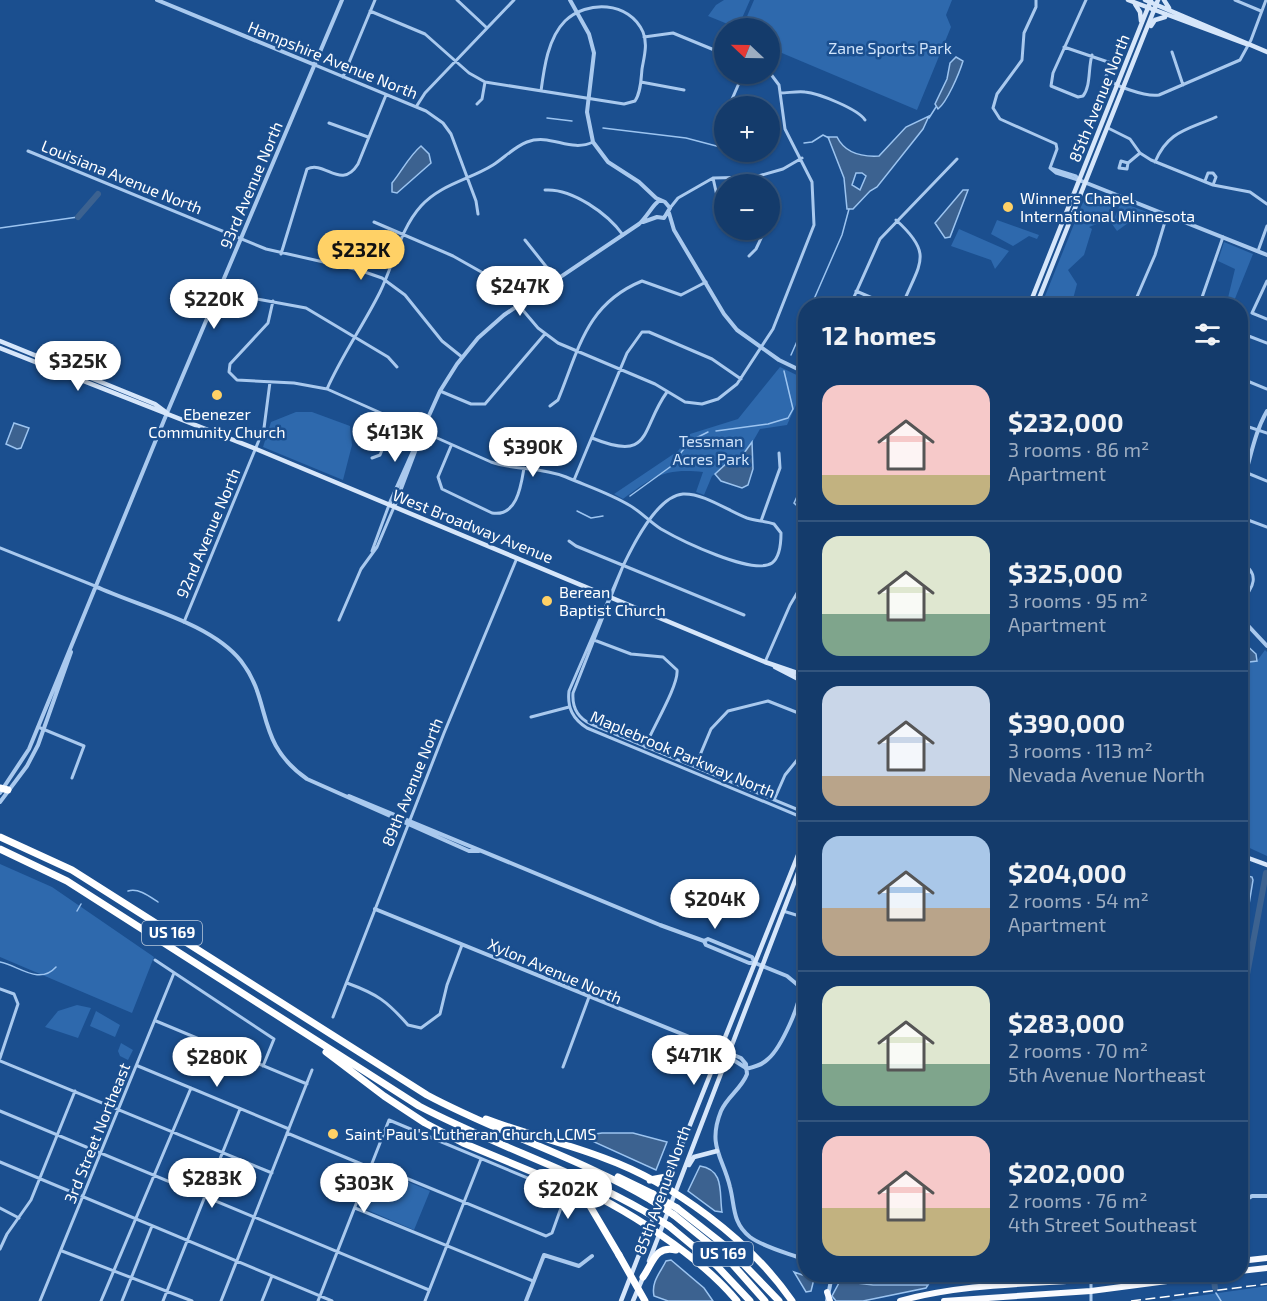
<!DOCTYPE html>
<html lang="en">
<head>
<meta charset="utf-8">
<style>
  body { margin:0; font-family:"Exo 2",sans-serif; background:#214673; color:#f1f3f6; height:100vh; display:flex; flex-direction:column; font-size:22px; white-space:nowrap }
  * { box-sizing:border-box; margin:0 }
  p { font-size:20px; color:#9dadc1 }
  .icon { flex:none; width:33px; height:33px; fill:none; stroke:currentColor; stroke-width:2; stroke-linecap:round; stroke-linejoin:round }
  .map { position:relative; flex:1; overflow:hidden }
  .drawer { position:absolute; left:798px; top:298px; width:450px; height:984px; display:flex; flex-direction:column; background:#143b6b; border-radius:24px; box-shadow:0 2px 4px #0004,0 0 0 2px #33557e }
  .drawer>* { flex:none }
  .needle { width:39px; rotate:292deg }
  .fabs { position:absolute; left:714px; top:18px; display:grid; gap:12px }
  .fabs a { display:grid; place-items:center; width:66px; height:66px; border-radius:50%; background:#143b6b; box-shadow:0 2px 4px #0004,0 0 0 2px #33557e; font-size:30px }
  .price { position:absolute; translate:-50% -51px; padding:0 14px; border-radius:21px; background:#fff; color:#222; font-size:20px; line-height:39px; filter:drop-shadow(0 2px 3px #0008) }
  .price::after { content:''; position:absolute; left:50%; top:36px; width:18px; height:14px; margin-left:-9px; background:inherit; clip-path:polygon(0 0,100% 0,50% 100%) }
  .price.active { background:#ffd166; color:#111 }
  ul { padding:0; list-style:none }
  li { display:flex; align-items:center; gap:18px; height:150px; padding:0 24px }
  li+li { border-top:2px solid #33557e }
  li span { display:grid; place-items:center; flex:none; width:168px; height:120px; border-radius:18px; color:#555 }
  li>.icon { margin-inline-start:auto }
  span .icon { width:72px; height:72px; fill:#fffc; stroke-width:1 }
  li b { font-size:26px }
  h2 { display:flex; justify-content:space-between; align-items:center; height:72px; padding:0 24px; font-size:26px }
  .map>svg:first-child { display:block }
  .green { fill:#2e69ad }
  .water { fill:#3c6290; stroke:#9cc4f0; stroke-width:1.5; fill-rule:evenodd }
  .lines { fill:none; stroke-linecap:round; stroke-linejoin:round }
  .stream { stroke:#9cc4f0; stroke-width:1.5 }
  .river { stroke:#3c6290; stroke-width:6 }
  .minor { stroke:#a9c9ee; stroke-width:3 }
  .tertiary { stroke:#a9c9ee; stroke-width:4 }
  .secondary { stroke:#d6e6fa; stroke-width:4.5 }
  .trunk { stroke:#f8faff; stroke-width:6 }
  .motorway { stroke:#fff; stroke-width:7 }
  .rail { stroke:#fff; stroke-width:1.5; stroke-dasharray:10 4.5; stroke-linecap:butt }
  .motorway-bridge { stroke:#fff; stroke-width:7 }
  .poi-dot { fill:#ffd166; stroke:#1b4f8f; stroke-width:2 }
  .labels { text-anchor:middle; stroke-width:5; stroke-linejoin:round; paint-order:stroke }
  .shield { fill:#1b4f8f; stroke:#bbcadd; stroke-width:1.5 }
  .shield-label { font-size:15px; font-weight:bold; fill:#fff }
  .park-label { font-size:16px; fill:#cfe3fa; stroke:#1b4f8f }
  .street-label { font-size:16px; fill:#fff; stroke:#1b4f8f }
  .poi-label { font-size:16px; fill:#fff; stroke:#1b4f8f; text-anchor:start }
</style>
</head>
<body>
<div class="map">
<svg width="1267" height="1301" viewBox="0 0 1267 1301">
  <rect width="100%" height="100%" fill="#1b4f8f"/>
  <!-- green -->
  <path class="green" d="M724,0H750L739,25L735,27L708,16L716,5Z
    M754,0H952L946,15L951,27L917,110L770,48V28H742Z
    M1087,192L1117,202L1109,219L1089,227L1092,229L1084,255L1068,270L1077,284L1073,299L1060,296L1057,306H1041Z
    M1121,202L1155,215L1135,218L1117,231L1112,224Z
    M997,220L1039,235L1037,239L1029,236L1013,246L991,234Z
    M959,229L1009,251L995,269L991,260L951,246Z
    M1224,242L1253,254L1232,306H1226L1235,269L1218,261Z
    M780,367L805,379V385L787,425L760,429L748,450L712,476L704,495L696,492L703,472C663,468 653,477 623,499L614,494L678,451L690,434L738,419Z
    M296,412H312L350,426L352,445L343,480L263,447L271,422Z
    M1265,650L1267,652V856L1241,844V663L1257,661Z
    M0,864L52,887L154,957L132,1013L0,957Z
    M77,1005L91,1008L78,1038L45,1027L58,1011Z
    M96,1011L120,1025L115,1037L90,1026Z
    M121,1043L133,1050L128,1060L120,1056L118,1051Z
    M374,1168L430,1191L414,1230L358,1206Z
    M1267,1286V1301H1170L1177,1299Z"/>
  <!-- water -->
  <path class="water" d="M956,57L963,61C959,74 947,102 938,109L935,104L947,79L950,63Z
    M929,116L923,129L877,187L870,191L853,209H847L844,178L828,137H837C845,153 862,157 879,156L906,127ZM856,173H862L866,176L860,190L852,185Z
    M421,146L429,154L431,163L397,193L392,192V183C402,171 409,156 421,146Z
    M963,190H968L950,237L945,238L935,223Z
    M14,423L29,428L21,448L17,449L6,444Z
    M752,442L753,469L748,485L742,488L721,481L715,474L727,463L739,460Z
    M803,484L805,486V513L794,503Z
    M1241,640L1256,654L1257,661L1241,663Z
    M1241,874L1252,877L1253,880L1241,953Z
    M602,1133H633L667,1142L656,1170L581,1136Z
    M700,1166C725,1170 719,1193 722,1212L715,1211L688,1191Z
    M671,1260L704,1288L713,1301H668L654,1296C651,1282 660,1273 666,1261Z
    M794,1272L814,1279L811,1291L806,1292Z
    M840,1281L873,1285H928L926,1288L863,1301H836L832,1296Z"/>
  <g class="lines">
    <!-- stream -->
    <path class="stream" d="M547,118L572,121
      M929,118L936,107
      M603,128L686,138L724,148
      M770,143L777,142
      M804,143L812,142L823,135L829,138
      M0,228L78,217
      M811,306L842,235L849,209
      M791,355L806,321
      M716,431L768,424L788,418L793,409L784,371
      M680,454L690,441L708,432
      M630,496L677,462
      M577,511L591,518L603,516
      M128,891C139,888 149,896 158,902
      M77,911L81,904
      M0,962C18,965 39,986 56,967
      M1216,1293L1221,1301"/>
    <!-- river -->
    <path class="river" d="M78,217L98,194
      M1240,1012L1266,873
      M1214,1280L1215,1288"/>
    <!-- minor -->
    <path class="minor" d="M457,0L487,28
      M1036,0V7L1024,33L1022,60L997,94L993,108L1000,119L1056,144L1057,149L1050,168
      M1086,0L1053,73L1051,86L1078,97L1083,96C1091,86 1088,68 1092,55
      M1235,0L1261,11
      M370,11L425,34L469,73L485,82L624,104L635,101C641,92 641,79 642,69C644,57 648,44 643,32C629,1 587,0 565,21C548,38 544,68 541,91
      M644,37L673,33L724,54
      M1064,47L1114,64L1106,76C1111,86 1147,97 1159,95L1240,60L1251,40L1266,0
      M1172,52L1183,85
      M315,65L426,111L443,123L451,134L476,201L478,214
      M343,77L375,0
      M641,82L684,90
      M780,93C788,93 797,91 805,92C818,93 858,109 865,120
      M477,104L482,99L485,82
      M729,106L743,74
      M416,107L425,93L514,0
      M329,123L368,137
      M1108,128L1130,139L1140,153L1151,160L1213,185L1250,192L1267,204
      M28,151L266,249L359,270L382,278L405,295L442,341L462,357
      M1155,162C1168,131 1187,130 1216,117
      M1128,163L1127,169L1119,168L1121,161L1128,163L1140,153
      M1050,168L1076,176L1079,180
      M1050,168L1056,173L1078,180
      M761,176L764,184
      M713,178L719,205
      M1205,181L1208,173H1213L1216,177L1213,185
      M545,190C572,188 608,214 623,235
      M670,208L678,198L713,178L755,177L783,169L802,158
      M896,220C935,255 919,263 902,306
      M374,222L453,256L492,278L510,295L538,328L558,343L655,384L685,402L702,404L718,399L737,384L773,329L814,225L812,182L785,129L779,85L770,73
      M525,240L556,279
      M1258,251L1267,226
      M281,254L307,169C325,160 341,191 358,164L386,95
      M749,256L756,249L765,230
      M1267,281L1252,313L1267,319
      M856,291L891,306
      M257,299L306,308L388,357L397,367
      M273,301L268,323L230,364L229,372L237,380L294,383L327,389L491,462C517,471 538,466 566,477C587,486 609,493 629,505C640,511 650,522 661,529C680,540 753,576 772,563C780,557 781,542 781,533L774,524C766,521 756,521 747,518C728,511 704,493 683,494C657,496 633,545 623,566
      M850,306L880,239L957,159
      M1133,306L1155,255L1167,215
      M1199,306L1223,237
      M1246,335L1267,343
      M1240,378L1267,389
      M327,389C342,355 363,326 380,292C394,264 400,229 421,206C441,184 469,180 493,165C504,158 514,147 527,142C551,133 570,153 593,142
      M440,391L471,404H485L544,335
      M550,406L558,400C579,349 586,304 642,281L681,295L706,282
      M1240,424L1267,433
      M592,438C653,463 640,429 667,392
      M451,446L438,477L442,489L492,513C517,517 521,486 524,468
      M372,458L380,455L394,421
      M1240,470L1267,481
      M574,480L627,353L642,332H649L712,359L741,379
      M1240,517L1267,527
      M761,521L780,468L779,453
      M569,541L576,546L744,615
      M0,548L95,586
      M372,551L389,505
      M1240,562C1261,573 1254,589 1240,601
      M339,620L361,569L377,547L394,507
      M184,622L264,428L270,382
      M594,640L631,654L663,657L677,670C679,685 652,729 645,747
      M765,662L790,605L806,578
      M531,717L569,707
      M38,727L84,746L72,778
      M695,767L711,729L728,711L768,701L806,716
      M774,800L785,775L806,749
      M806,813L591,724C578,718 572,707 573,693L623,566L569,691C567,708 573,719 587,728L806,819
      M783,911L806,918
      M155,960L274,1039L263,1066
      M347,983C377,994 387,1001 408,1025L421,1028L440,1014L447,985L462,945
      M0,989L14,994L18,1004L0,1058
      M333,1017L444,733L517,558
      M156,1021L307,1084
      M0,1061L272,1173
      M138,1066L289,1129
      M563,1067L589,997
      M0,1111L429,1290
      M287,1133L371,1168
      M0,1162L332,1301
      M0,1208L19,1218
      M355,1208L533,1281
      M0,1249L7,1234L31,1200L75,1091
      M62,1251L192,1301
      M1091,1280V1301
      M40,1301L174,973
      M101,1301L191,1088
      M122,1301L152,1226
      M163,1301L240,1109
      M221,1301L312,1070
      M262,1301L272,1276
      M318,1301L389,1120L566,1194L552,1233L546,1236L372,1164
      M425,1301L481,1159"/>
    <!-- tertiary -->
    <path class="tertiary" d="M157,0L315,65
      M570,0L589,34L594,53L587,112L593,142L608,162L639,182L656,198L665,202L670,208L664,218L657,217L643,222
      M1079,180L1267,255
      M669,213L674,230L724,314L737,330L779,360L806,373
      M1240,490C1250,464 1253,435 1267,411
      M389,505L440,391L457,364L478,338L504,315L639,224C647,217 653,204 660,200
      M394,507L422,433
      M95,586C139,607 210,622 241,661C273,702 254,742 307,779L469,851H479
      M1240,617L1267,646
      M0,793L29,749L167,413L342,0
      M349,796L660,925L704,941L708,939L752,957L755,963
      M0,802L27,766L38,745L71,652
      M375,909L741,1058L746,1064L747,1074C742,1088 727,1097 721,1111C707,1146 723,1157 730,1187C735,1206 732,1223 750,1237C765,1248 788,1253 806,1260
      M704,941L706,945L749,963H755L787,976L799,986C804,1000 780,1049 768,1059C762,1065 755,1067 746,1069
      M727,1056L746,1068
      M1240,1203L1252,1196H1267
      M852,1275L894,1280L992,1275
      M526,1301L544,1255L579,1266L592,1256
      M827,1301L832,1275"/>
    <!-- secondary -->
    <path class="secondary" d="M1128,0L1246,44
      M1145,0L1267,52
      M1164,0L1169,8
      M1135,4L1140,12L1141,21
      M1151,26L1155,20L1165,17
      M1029,306L1151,0
      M1036,306L1158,0
      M0,341L155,404L167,413
      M0,348L256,449L765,662L806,676
      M775,667L806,683
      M1240,855L1267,865
      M680,1150L806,835
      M689,1165L694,1157L717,1151
      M649,1261L806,852
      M621,1301L670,1175
      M633,1301L644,1275"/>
    <!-- trunk -->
    <path class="trunk" d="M1240,1261L1267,1258
      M1240,1271L1267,1268
      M827,1292L830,1301
      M900,1301C975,1280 1059,1285 1136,1275
      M944,1301L1091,1291L1213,1275"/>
    <!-- motorway -->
    <path class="motorway" d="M0,788L8,790
      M0,837L72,870L427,1095C500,1134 580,1158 651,1200
      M0,849L67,881L419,1106C493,1145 573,1170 646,1212
      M326,1052L384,1096L425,1123L463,1143L571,1188L590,1206L619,1255
      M486,1119C525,1134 565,1143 604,1158C673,1183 750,1240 792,1301
      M618,1177L653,1194
      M650,1180L666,1177L681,1149
      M566,1182C621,1205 699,1255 737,1301
      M677,1208L728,1248L779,1301
      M674,1215L726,1257L765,1301
      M669,1226L717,1266L750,1301
      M643,1277C653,1263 655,1245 676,1250"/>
    <!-- rail -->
    <path class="rail" d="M1131,1301L1267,1284"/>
    <!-- motorway-bridge -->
    <path class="motorway-bridge" d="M653,1194L677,1208
      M651,1200L674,1215
      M646,1212L669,1226
      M619,1255L645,1301"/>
  </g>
  <!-- markers -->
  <g class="poi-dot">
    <circle cx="1008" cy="207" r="6"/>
    <circle cx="217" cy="395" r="6"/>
    <circle cx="547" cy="601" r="6"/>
    <circle cx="333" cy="1134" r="6"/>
  </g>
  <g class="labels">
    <!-- shield labels -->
    <g class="shield">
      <rect x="142" y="921" width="60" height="24" rx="4.5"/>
      <rect x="693" y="1242" width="60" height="24" rx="4.5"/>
    </g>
    <g class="shield-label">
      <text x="172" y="938">US 169</text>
      <text x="723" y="1259">US 169</text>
    </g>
    <!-- park labels -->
    <g class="park-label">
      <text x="890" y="54">Zane Sports Park</text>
      <text x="711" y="447">Tessman<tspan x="711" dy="18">Acres Park</tspan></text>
    </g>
    <!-- street labels -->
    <g class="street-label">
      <text transform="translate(333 60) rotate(22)" y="6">Hampshire Avenue North</text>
      <text transform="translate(1099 98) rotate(-68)" y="6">85th Avenue North</text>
      <text transform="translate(122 177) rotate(22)" y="6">Louisiana Avenue North</text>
      <text transform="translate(251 185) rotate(-67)" y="6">93rd Avenue North</text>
      <text transform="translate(473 526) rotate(22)" y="6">West Broadway Avenue</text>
      <text transform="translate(208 533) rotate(-67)" y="6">92nd Avenue North</text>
      <text transform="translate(683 754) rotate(23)" y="6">Maplebrook Parkway North</text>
      <text transform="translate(412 782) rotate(-68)" y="6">89th Avenue North</text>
      <text transform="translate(555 971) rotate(23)" y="6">Xylon Avenue North</text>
      <text transform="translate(97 1133) rotate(-68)" y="6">3rd Street Northeast</text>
      <text transform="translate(662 1190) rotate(-70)" y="6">85th Avenue North</text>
    </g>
    <!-- poi labels -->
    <g class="poi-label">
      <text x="1020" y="204">Winners Chapel<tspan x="1020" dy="18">International Minnesota</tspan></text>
      <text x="217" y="420" text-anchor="middle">Ebenezer<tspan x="217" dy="18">Community Church</tspan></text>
      <text x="559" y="598">Berean<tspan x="559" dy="18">Baptist Church</tspan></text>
      <text x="345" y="1140">Saint Paul's Lutheran Church LCMS</text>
    </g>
  </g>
</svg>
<div class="fabs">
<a><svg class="needle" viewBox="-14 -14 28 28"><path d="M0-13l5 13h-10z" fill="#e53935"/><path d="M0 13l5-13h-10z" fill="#9dadc1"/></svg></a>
<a>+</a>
<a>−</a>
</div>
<b class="price active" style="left:361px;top:281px">$232K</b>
<b class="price" style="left:520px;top:317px">$247K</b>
<b class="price" style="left:214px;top:330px">$220K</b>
<b class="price" style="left:78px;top:392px">$325K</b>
<b class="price" style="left:395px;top:463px">$413K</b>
<b class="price" style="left:533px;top:478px">$390K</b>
<b class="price" style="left:715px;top:930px">$204K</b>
<b class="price" style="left:694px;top:1086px">$471K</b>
<b class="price" style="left:217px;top:1088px">$280K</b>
<b class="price" style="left:212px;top:1209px">$283K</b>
<b class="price" style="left:364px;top:1214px">$303K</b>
<b class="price" style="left:568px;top:1220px">$202K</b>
<section class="drawer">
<h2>12 homes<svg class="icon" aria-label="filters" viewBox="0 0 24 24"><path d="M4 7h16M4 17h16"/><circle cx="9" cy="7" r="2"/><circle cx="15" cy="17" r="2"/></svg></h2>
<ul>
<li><span style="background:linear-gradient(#f6c9c9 75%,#c2b280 0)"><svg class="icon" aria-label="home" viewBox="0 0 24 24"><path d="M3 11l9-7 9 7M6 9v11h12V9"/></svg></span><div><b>$232,000</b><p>3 rooms · 86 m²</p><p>Apartment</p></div></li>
<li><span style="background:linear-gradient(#dfe7d0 65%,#7fa58c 0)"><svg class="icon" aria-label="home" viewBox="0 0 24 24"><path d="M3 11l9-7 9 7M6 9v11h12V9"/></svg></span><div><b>$325,000</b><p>3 rooms · 95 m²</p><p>Apartment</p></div></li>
<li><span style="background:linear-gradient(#c9d6e8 75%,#b9a48a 0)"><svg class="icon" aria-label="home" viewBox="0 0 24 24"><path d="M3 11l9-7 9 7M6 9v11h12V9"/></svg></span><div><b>$390,000</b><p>3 rooms · 113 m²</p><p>Nevada Avenue North</p></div></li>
<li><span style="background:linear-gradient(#a9c7e8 60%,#b9a48a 0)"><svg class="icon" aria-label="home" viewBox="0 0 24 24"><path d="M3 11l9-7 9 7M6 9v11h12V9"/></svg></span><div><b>$204,000</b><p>2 rooms · 54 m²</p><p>Apartment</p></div></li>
<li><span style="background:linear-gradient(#dfe7d0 65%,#7fa58c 0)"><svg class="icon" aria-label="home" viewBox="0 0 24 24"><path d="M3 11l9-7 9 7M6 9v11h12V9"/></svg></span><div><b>$283,000</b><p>2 rooms · 70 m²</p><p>5th Avenue Northeast</p></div></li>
<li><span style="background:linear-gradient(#f6c9c9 60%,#c2b280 0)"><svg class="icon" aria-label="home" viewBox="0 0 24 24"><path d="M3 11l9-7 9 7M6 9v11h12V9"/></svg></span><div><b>$202,000</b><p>2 rooms · 76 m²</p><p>4th Street Southeast</p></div></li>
</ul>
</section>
</div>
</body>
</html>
